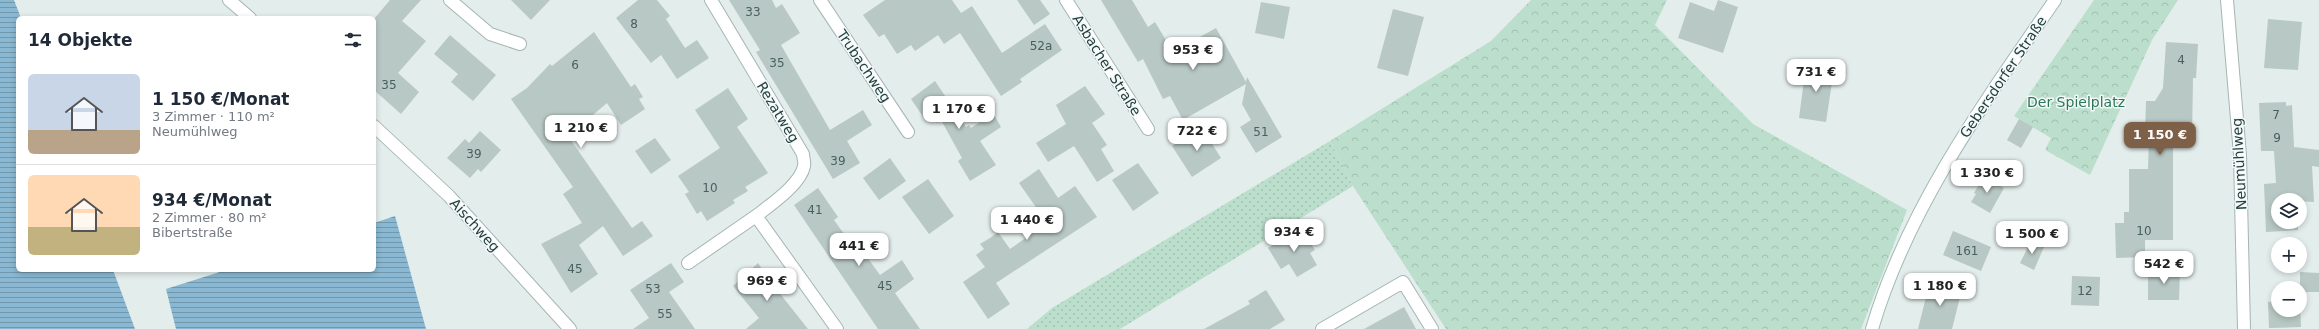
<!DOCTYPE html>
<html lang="de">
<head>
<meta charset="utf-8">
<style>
  body { margin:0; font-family:"DejaVu Sans",sans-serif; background:#f6f6f7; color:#1f2937; height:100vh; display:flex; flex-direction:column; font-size:15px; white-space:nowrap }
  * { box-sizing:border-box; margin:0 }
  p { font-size:13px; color:#747a83 }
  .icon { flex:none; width:22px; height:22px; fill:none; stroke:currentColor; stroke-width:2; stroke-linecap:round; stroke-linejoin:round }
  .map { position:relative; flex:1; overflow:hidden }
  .details { position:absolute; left:16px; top:16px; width:360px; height:256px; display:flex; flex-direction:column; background:#fff; border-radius:6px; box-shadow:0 2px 6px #0003 }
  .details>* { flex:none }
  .controls { position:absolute; left:2271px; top:193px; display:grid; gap:8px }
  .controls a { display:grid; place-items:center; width:36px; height:36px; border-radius:50%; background:#fff; box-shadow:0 2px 6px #0003; font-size:20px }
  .price { position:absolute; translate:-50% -34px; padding:0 9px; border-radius:8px; background:#fff; color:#222; font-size:13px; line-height:26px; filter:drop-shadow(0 1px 2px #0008) }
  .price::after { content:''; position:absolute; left:50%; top:24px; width:12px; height:9px; margin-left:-6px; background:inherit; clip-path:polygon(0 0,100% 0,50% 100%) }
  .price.active { background:#7e5f47; color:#fff }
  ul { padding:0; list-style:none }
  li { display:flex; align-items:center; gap:12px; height:100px; padding:0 12px }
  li+li { border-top:1px solid #e0e1e3 }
  li span { display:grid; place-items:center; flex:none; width:112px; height:80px; border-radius:6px; color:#555 }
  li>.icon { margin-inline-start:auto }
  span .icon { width:48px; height:48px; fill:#fffc; stroke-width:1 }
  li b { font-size:17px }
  h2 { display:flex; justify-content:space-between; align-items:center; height:48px; padding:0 12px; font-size:17px }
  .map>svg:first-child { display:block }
  .grass { fill:url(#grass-dots) }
  .forest { fill:url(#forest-crowns) }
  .water { fill:url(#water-rules) }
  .building { fill:#b8c8c4 }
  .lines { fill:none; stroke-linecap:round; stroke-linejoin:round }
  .street-casing { stroke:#a5b5b3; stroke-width:14 }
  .secondary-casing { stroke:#a1b9b5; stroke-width:14 }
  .street { stroke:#fff; stroke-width:12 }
  .secondary { stroke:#fff; stroke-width:12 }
  .labels { text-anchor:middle; stroke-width:3; stroke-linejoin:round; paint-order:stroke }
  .number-label { font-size:12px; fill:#48605f }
  .street-label { font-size:14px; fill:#223e3d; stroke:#f3f9f8 }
  .park-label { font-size:14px; fill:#2c7658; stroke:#f3f9f8 }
</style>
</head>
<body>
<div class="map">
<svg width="2319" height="329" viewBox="0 0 2319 329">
  <defs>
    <pattern id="grass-dots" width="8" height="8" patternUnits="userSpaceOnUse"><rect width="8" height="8" fill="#bcdecc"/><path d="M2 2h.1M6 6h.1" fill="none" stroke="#a1c0b0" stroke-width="1.8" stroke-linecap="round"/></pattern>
    <pattern id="forest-crowns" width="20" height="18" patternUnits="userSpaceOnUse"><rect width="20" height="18" fill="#bcdecc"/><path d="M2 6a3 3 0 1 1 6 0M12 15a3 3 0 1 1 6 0" fill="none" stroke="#a1c0b0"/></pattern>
    <pattern id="water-rules" width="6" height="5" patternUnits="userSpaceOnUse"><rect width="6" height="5" fill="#8ab8d2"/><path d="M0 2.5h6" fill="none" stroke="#7097ac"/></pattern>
  </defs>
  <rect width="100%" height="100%" fill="#e3edeb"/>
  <!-- grass -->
  <path class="grass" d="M1330,141L1353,186L1120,329H1027L1052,308Z"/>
  <!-- forest -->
  <path class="forest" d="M1531,0H1667L1655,25L1753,124L1907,210L1861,329H1446L1353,186L1330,141L1491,41Z
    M2094,0H2178L2152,40L2090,175L2045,150L2051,138L2014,116Z"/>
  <!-- water -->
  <path class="water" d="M0,0H14L21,18H18V270H113L135,329H0Z
    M395,216L426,329H176L166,289L226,270H374V223Z"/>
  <!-- building -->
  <path class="building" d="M390,0H421L402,21L426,41L398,73L419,92L401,114L374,90V19Z
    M511,0H550L531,20Z
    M638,0H657L670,16L666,19L685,48L697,40L709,58L677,79L661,55L651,63L616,18Z
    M729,0H772L776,8L782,4L800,33L781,45L830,130L863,110L872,125L847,141L860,163L833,179L756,52L760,50Z
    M885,0H952L961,13L972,6L1002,53L1045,24L1062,50L1020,79L1022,82L1001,96L960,33L944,44L938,35L915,51L911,45L897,54L884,34L879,37L863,15Z
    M1017,0H1040L1050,14L1034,25Z
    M1101,0H1132L1148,27L1155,22L1173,52L1216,28L1246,82L1247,77L1282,137L1256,153L1240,127L1251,120L1242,104L1246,84L1183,120L1170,96L1163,99L1143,59L1138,62Z
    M1718,0L1738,7L1723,53L1678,38L1690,2L1714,11Z
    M1261,2L1290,7L1284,39L1255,33Z
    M1393,9L1424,17L1408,76L1377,68Z
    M2268,19L2302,22L2298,70L2264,68Z
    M594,32L631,87L635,84L643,97L639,99L645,109L621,125L607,103L568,136L632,228L642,221L653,236L623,256L603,226L579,245L598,274L571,293L541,244L582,223L563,194L573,187L511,99L527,88L550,64L552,66Z
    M450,35L496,75L473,101L451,82L458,74L434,54Z
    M2166,42L2198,44L2196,78H2193L2192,137L2173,136V240H2145V257L2116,258L2115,223H2124V212H2129V169H2148L2149,136H2145L2146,101H2155L2163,88Z
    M1806,65L1834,69L1826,122L1799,118Z
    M935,81L966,127L969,125L971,128L993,113L1001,127L980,141L996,165L970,181L958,161L962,158L941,120L937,123L931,113L924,118L911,99Z
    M1085,86L1105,114L1092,123L1107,145L1101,149L1114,171L1097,182L1074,146L1048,162L1036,143L1066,124L1056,105Z
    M728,88L748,119L737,127L768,173L745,187L748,191L733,200L735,203L707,221L701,211L697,214L685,194L689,192L678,176L720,148L695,110Z
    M2286,102V106L2292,105L2294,147L2319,150V167L2312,166L2314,202L2278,200V222H2298V230L2266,232L2264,184L2276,183L2274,151H2261L2259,103Z
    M2019,119L2033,127L2021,148L2007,140Z
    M1202,128L1221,158L1192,177L1172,146Z
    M480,131L501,150L481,172L478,169L470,178L447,158L465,139L469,143Z
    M655,138L671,160L651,174L635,151Z
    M890,158L906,181L879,200L863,178Z
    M1138,163L1159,193L1133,211L1112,180Z
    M1039,169L1058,198L1075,186L1097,217L996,283L1010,304L988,319L963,282L985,267L976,255L984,249L980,244L990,238L998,232L1010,249L1047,223L1019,183Z
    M1984,176L2004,188L1990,213L1971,202L1976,194L1974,193Z
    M928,179L954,216L929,234L902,197Z
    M818,188L838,217L834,220L852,245L856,242L880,275L902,260L914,279L895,293L920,329H878L794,205Z
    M1301,228L1315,250L1310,253L1317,265L1297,277L1289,264L1281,269L1268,248Z
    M1953,231L1991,247L1981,271L1943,255Z
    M2031,241L2044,247L2034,270L2020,263Z
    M671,263L684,282L669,292L695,329H633L649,318L630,290Z
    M758,263L774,286L808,329H746L759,318L733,286Z
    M2148,271H2180L2179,300H2148Z
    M2300,272L2319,273V292H2300Z
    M2072,276L2100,277L2099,306L2071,305Z
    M1930,281L1962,289L1952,329H1918Z
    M1266,290L1285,320L1270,329H1204L1250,304L1248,301Z
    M2278,301V310H2300V302L2301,327L2269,328L2268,302Z
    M1404,307L1416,329H1364Z"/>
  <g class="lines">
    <defs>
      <path id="street" d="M229,0L250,18
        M450,0L490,34L520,44
        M711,0L803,154C803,157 805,163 804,166C801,184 770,205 756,216L837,329
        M820,0L908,132
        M1066,0L1148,129
        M2227,0L2240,155L2244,329
        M374,126L449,196L570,329
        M688,263L756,216
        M1322,329L1403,282L1432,329"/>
      <path id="secondary" d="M1872,329C1907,209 1985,101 2055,0"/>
    </defs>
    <!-- street casing -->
    <use href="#street" class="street-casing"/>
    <!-- secondary casing -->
    <use href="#secondary" class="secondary-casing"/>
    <!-- street -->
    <use href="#street" class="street"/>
    <!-- secondary -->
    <use href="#secondary" class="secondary"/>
  </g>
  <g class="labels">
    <!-- number labels -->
    <g class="number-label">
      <text x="753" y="16">33</text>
      <text x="634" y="28">8</text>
      <text x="1041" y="50">52a</text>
      <text x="2181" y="64">4</text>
      <text x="777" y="67">35</text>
      <text x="575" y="69">6</text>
      <text x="389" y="89">35</text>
      <text x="2276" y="119">7</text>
      <text x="1261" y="136">51</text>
      <text x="2277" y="142">9</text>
      <text x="474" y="158">39</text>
      <text x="838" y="165">39</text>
      <text x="710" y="192">10</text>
      <text x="815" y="214">41</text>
      <text x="2144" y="235">10</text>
      <text x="1967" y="255">161</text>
      <text x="575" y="273">45</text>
      <text x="885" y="290">45</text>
      <text x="653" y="293">53</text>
      <text x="2085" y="295">12</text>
      <text x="665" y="318">55</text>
    </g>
    <!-- street labels -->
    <g class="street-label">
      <text transform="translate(1107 65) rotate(58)" y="5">Asbacher Straße</text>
      <text transform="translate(864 66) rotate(56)" y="5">Trubachweg</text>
      <text transform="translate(2003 77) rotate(-56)" y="5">Gebersdorfer Straße</text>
      <text transform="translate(778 112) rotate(59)" y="5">Rezatweg</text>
      <text transform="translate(2239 164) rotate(-93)" y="5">Neumühlweg</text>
      <text transform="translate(475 225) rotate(48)" y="5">Aischweg</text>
    </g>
    <!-- park labels -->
    <g class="park-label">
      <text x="2076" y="107">Der Spielplatz</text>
    </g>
  </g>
</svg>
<div class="controls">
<a><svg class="icon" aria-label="layers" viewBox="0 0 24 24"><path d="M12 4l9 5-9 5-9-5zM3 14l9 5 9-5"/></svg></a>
<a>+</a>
<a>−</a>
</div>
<b class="price" style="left:1193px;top:71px">953 €</b>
<b class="price" style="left:1816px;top:93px">731 €</b>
<b class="price" style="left:959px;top:130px">1 170 €</b>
<b class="price" style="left:581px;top:149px">1 210 €</b>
<b class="price" style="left:1197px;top:152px">722 €</b>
<b class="price active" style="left:2160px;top:156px">1 150 €</b>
<b class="price" style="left:1987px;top:194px">1 330 €</b>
<b class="price" style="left:1027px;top:241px">1 440 €</b>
<b class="price" style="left:1294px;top:253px">934 €</b>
<b class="price" style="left:2032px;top:255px">1 500 €</b>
<b class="price" style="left:859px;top:267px">441 €</b>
<b class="price" style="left:2164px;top:285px">542 €</b>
<b class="price" style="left:767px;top:302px">969 €</b>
<b class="price" style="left:1940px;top:307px">1 180 €</b>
<section class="details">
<h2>14 Objekte<svg class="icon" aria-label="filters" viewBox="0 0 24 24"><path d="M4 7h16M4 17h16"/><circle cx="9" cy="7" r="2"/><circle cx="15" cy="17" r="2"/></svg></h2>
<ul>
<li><span style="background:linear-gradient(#c9d6e8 70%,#b9a48a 0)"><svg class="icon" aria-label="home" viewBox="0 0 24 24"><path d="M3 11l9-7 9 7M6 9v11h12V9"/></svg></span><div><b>1 150 €/Monat</b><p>3 Zimmer · 110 m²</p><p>Neumühlweg</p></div></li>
<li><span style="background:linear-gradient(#ffd9b3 65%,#c2b280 0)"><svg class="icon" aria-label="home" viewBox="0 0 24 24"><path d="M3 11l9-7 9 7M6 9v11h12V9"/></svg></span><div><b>934 €/Monat</b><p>2 Zimmer · 80 m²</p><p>Bibertstraße</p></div></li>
</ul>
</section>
</div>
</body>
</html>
